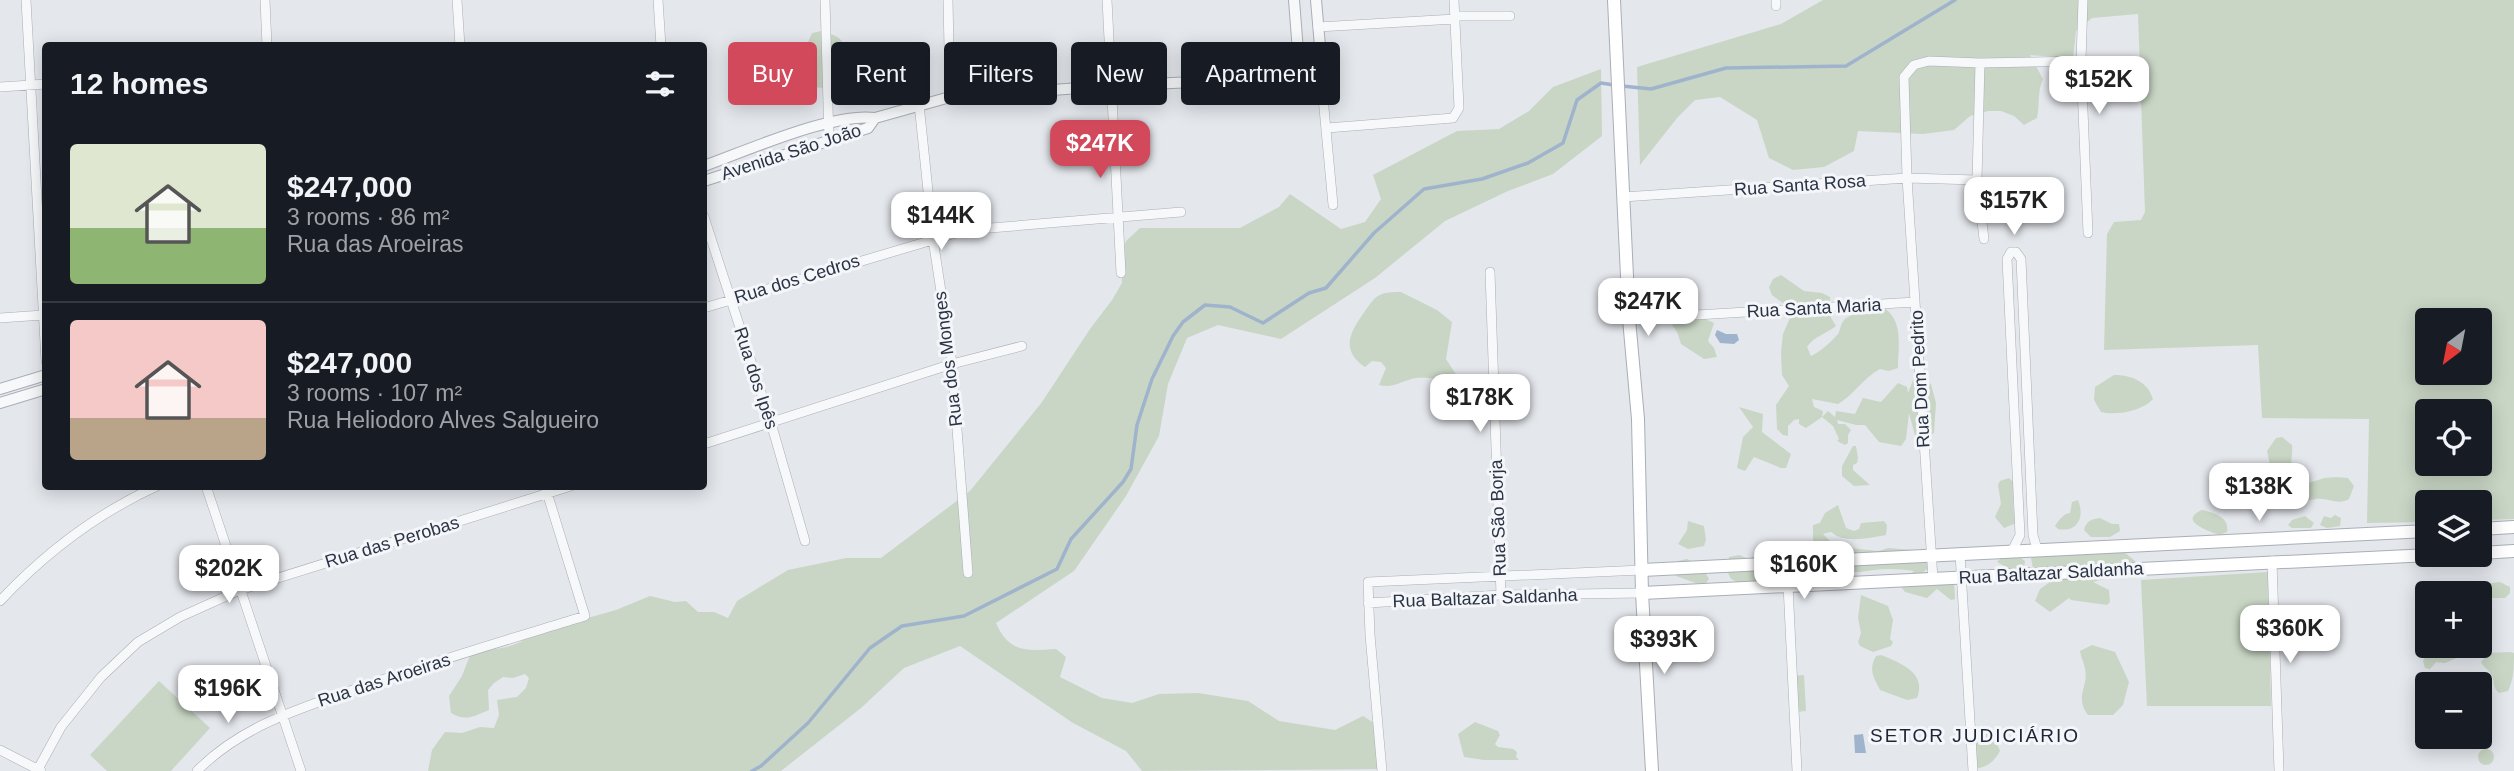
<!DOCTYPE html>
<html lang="en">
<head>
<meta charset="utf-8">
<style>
  body { margin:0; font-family:Arial,sans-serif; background:#20242c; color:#f1f3f6; height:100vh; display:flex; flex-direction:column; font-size:26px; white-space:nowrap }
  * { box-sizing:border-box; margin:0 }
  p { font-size:23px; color:#9ea1a6 }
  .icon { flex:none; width:38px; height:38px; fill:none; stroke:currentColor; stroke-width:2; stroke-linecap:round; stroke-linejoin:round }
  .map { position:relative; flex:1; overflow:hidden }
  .details { position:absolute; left:42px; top:42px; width:665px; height:448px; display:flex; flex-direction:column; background:#171b24; border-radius:7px; box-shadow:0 4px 18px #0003 }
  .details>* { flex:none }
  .guide { position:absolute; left:728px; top:42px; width:665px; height:63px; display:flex; gap:14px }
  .needle { width:46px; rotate:212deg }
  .tools { position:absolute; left:2415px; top:308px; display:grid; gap:14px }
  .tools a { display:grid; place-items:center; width:77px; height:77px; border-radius:7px; background:#171b24; box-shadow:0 4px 18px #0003; font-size:35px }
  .price { position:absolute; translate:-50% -60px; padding:0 16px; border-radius:14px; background:#fff; color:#222; font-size:23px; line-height:46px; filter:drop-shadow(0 2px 4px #0008) }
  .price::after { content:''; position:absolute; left:50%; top:42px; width:21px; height:16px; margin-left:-10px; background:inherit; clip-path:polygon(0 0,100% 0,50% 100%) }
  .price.current { background:#d1495b; color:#fff }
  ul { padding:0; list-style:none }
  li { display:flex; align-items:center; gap:21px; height:175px; padding:0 28px }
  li+li { border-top:2px solid #363941 }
  li span { display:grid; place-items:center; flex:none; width:196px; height:140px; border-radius:7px; color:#555 }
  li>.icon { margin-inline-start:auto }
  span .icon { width:84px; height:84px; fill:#fffc; stroke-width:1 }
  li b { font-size:30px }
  h2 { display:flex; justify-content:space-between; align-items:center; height:84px; padding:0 28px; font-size:30px }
  .pill { padding:0 24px; border-radius:7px; background:#171b24; box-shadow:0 4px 18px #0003; font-size:24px; line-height:63px }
  .pill.current { background:#d1495b; color:#fff }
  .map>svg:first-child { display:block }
  .green { fill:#c9d6c5; fill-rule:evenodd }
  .water { fill:#9fb4cc }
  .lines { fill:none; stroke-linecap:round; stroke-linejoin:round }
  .stream { stroke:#9fb4cc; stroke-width:3.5 }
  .minor-casing { stroke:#a9aeb7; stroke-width:10 }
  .tertiary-casing { stroke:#a9aeb7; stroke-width:12 }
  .secondary-casing { stroke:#a9aeb7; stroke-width:14 }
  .minor { stroke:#f7f8fa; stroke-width:9 }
  .tertiary { stroke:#f7f8fa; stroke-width:10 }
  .secondary { stroke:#fff; stroke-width:12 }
  .labels { text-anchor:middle; stroke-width:6; stroke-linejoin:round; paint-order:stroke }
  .street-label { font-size:18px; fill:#2b3445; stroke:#f4f6f9 }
  .neighbourhood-label { font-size:19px; letter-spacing:2px; fill:#1d2536; stroke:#f4f6f9 }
</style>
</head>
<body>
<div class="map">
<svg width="2514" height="771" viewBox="0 0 2514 771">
  <rect width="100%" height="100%" fill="#e4e7ec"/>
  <!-- green -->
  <path class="green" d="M1823,0H2514V519L2480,520V502H2427V522L2367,523L2369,419L2262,418L2258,345L2104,350L2107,234L2114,222L2141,220L2145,212L2138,14L2092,18L2076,31L2073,58L2030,55L2043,79C2037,92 2040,104 2037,118L2024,125L2014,116L2001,111H1988L1970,116L1954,130L1923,134L1858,131L1854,151L1824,167L1793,170L1769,158L1757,120L1720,97L1695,100L1677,118L1640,165L1637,67L1781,24ZM2427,320H2480V373H2427ZM2427,411H2480V464H2427Z
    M821,31C835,35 844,37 846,53C846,57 846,61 848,64L844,74L848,83L842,96L833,100L823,88L813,87L806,79L774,82L769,79L764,61L773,49L780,50L804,71L808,68L804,49L806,47L812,33Z
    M1601,69L1602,136L1553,174L1508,191L1445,221L1375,278L1281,339L1218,325L1187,338L1168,384L1159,436L1126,496L1074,571L996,623C1009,653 1027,651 1056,649L1066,657L1060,677L1102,698L1132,703L1159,694L1198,693L1248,701L1279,721L1335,730L1363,716L1377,725L1386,769L1142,771L1126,751L1073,723L960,646L904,668L861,708L781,771H428L432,750L445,732L462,733L480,727L494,728L499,715L497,700L517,697L526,688L529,678L525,674L513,678L503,677L494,683L488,690L489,710C474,716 466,722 451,713L449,696L462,676L471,653C491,648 516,650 531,634L616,610L650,596L675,602L686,601L698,612H714L728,618L737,601L788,570L846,558H881L970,491L1042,402L1090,329L1112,300L1122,283L1121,257L1126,241L1140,228H1240L1279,207L1290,194L1341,229L1365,222L1381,199L1373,175L1457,131L1499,129L1529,111L1553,87Z
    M1781,275L1804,291L1822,293L1830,297L1831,318L1836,326C1826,334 1814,336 1807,347L1811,356C1820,352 1831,342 1838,334C1841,329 1840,324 1845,319C1856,310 1872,314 1884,308C1904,321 1898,347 1898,368L1889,371L1880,369C1863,378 1854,395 1838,404L1812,399L1814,407L1823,411L1822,417L1828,411L1835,417L1836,411L1855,414L1863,398L1881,402L1898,383L1907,387L1908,393L1913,380L1921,378L1931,384L1936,403L1934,433L1917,443L1909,413L1906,439L1901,446L1879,442L1865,425H1856L1837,420L1838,424H1845L1851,430L1848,435V443L1845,445L1837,441L1839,439L1833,426L1822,417L1806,428L1799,424V419L1794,420L1788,426V436L1783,435L1777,429L1776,405L1789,386L1782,375L1781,352L1783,334L1793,311L1772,295L1769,287L1773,279Z
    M1401,292L1437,310L1452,322L1446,359L1457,376L1450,382C1439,380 1427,376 1416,378C1403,380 1393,389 1379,385L1386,368L1381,362L1372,361L1365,367C1339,349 1351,331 1365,311C1369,306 1373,298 1380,295C1385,292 1394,292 1401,292Z
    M1701,317L1714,323L1708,341L1714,348L1717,357L1704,359L1681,344L1677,332L1672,325L1676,323L1689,324Z
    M2114,375C2132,375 2148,382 2153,399C2143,411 2115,416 2101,412L2094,400L2095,387Z
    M1739,407L1763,414L1762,432L1791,454L1786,468H1781L1754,457L1745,471L1737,468L1743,437L1753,427Z
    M2282,437L2292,445C2293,454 2290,465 2291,473C2295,492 2315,480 2325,478C2332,477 2341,477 2348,478L2354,486L2349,499C2338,506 2328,497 2316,499C2307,500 2293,507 2283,502C2275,499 2274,486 2268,480L2270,465L2267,451L2276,438Z
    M1853,446H1856L1858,458L1857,463L1853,465V470L1870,485L1854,486L1842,476V466Z
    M2009,478L2015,484L2013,506L2016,523L2004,528L1995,517L2001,504L1998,485L2000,481Z
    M2078,500C2085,517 2078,533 2058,529L2055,526C2059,520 2063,514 2070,513L2072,502Z
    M1838,505L1846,528L1854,531L1859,529L1861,523L1884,521L1887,525L1886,535C1869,538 1845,544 1831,532L1823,534L1836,547L1834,552L1826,554L1815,552L1813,547V525L1820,523L1825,513Z
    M2202,510C2214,513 2230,517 2227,532L2219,535C2209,531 2177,521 2202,510Z
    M2335,515L2341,518L2340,526L2327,528L2320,525L2324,516L2331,518Z
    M2305,516L2314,523L2311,528H2292L2288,525L2292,520Z
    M2100,518L2112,524H2119L2120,531L2110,537H2091L2084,530C2086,521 2092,519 2100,518Z
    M1688,521L1704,526L1706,540L1704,546L1688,549L1678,544L1687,530Z
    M1849,548L1878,551L1888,548L1914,550L1924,553L1931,559L1929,568L1923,572H1936L1954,581L1955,599L1951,600L1937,589L1927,598L1905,592L1899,584L1914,571C1901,569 1887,568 1874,570C1858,572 1849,576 1838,562Z
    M2093,548L2123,551L2135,561V570L2130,578H2108L2093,582L2109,590L2110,602L2107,605L2071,600L2069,598L2050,612L2035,601L2040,589L2053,580L2046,572L2033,569L2031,558C2045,546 2061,557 2076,554C2081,553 2087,550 2093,548Z
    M1739,555L1765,565L1775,575L1772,583L1748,587L1731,579L1727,571L1729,557Z
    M2004,555L2018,556L2025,561L2024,568L2017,573L1997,562Z
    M1687,559C1698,564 1704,569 1709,579L1704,586L1676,576L1671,567L1678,561Z
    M2268,572L2271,706H2147L2141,580Z
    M2500,582L2510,587V593L2505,598H2480V593H2448L2447,590C2454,584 2488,584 2500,582Z
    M1861,595L1888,606L1893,620L1890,639L1893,642L1891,646L1873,652L1860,646L1858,642L1861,633L1858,618Z
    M2092,645L2115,652L2129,682L2123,705L2113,715H2088C2074,696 2089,687 2085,669C2084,662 2081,658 2080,651Z
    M2440,646H2474L2475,650L2445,663L2436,662L2430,669L2425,668L2423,661L2428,651Z
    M2510,652L2514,653C2514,666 2514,679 2508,691L2499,693C2492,687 2495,681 2491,674C2488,669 2483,667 2481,662L2489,653Z
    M1881,655C1901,663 1927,673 1917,698L1907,700L1880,690C1874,678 1868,670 1876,656Z
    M1804,675L1806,711L1796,712L1794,676Z
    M159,681L210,728L171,771H107L90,755Z
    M1475,722L1498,731L1500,735L1495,744L1498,747L1513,749L1517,752L1516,757L1519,760H1484L1464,757L1458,734Z
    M1985,728L1990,729L2000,751C1994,763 1982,771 1968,768L1971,741Z
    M2478 757a8 8 0 1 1 16 0a8 8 0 1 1-16 0Z"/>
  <!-- water -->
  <path class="water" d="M1717,330L1726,334H1737L1739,340L1734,344L1720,343L1715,335Z
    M1863,734L1866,753H1855L1854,735Z"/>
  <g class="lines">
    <!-- stream -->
    <path class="stream" d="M1622,86L1651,89L1726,68L1846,66L1955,0
      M752,771L761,766L808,723L870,648L902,626L964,616L1057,569L1071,539L1123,482L1131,469L1137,425L1152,379L1173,336L1183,322L1205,305L1230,307L1263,323L1309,293L1326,288L1374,233L1424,189L1482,179L1528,163L1563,143L1577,100L1601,83L1614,85"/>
    <defs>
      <path id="minor" d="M26,0L46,361
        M265,0L267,46
        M457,0L460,46
        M658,0L661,46
        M825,0L829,139
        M948,0L950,97
        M1107,0L1121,273
        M1776,0V6
        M2083,0L2081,61L2088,233
        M1455,16H1510
        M1318,27L1455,19
        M1980,63L1977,180L1984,239
        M1321,76L1333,205
        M0,87L46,84
        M919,104L933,239L952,364L968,573
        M1327,128L1453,118L1459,108L1454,0
        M1623,197L1907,178L1977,180
        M704,217L771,423L805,541
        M1490,272L1501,595
        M704,308L966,230L1181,212
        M0,318L43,315
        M1629,319L1915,302
        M704,444L952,364L1022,346
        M206,486L301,771
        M2012,551L2020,535L2007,259L2011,252H2016L2021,259L2033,535L2037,549
        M1960,554L1973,771
        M2272,561L2279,771
        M1933,579L1907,178L1904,77L1914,65L1929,61L1980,63L2081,61
        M1788,585L1797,771
        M0,601C45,553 98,513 157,486
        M1368,603L1501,595L1642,593
        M0,750L41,771
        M37,771L61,727L101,677L138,642L180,617L240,590L571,486
        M197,771C242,725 302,708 361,687C435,661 510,639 585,616L545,486
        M1382,771L1370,635L1368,582L1642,570"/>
      <path id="tertiary" d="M1294,0L1300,77
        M704,166C746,151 833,112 875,118L950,97L1109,86L1321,76L1322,69L1316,0
        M704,181L868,128L875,118
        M0,389L46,375
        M0,403L46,389"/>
      <path id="secondary" d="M1614,0L1629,319L1638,419L1642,593L1652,771
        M2480,529L2514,527
        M2480,553L2514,551
        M1642,570L2427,531
        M1642,593L2430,555"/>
    </defs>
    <!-- minor casing -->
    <use href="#minor" class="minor-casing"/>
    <!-- tertiary casing -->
    <use href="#tertiary" class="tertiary-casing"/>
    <!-- secondary casing -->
    <use href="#secondary" class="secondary-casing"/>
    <!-- minor -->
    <use href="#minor" class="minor"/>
    <!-- tertiary -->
    <use href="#tertiary" class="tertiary"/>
    <!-- secondary -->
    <use href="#secondary" class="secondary"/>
  </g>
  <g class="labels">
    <!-- street labels -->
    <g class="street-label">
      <text transform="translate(791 152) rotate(-18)" y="6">Avenida São João</text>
      <text transform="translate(1800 185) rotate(-4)" y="6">Rua Santa Rosa</text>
      <text transform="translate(797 279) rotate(-17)" y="6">Rua dos Cedros</text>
      <text transform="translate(1814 308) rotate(-3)" y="6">Rua Santa Maria</text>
      <text transform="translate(948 359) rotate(-97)" y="6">Rua dos Monges</text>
      <text transform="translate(756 378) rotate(72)" y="6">Rua dos Ipês</text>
      <text transform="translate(1920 379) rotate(-93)" y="6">Rua Dom Pedrito</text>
      <text transform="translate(1498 518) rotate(-92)" y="6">Rua São Borja</text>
      <text transform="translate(392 542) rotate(-17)" y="6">Rua das Perobas</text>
      <text transform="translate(2051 573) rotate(-3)" y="6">Rua Baltazar Saldanha</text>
      <text transform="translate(1485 598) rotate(-2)" y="6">Rua Baltazar Saldanha</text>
      <text transform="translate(384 680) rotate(-18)" y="6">Rua das Aroeiras</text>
    </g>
    <!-- neighbourhood labels -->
    <g class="neighbourhood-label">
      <text x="1975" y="742">SETOR JUDICIÁRIO</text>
    </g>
  </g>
</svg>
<div class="tools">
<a><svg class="needle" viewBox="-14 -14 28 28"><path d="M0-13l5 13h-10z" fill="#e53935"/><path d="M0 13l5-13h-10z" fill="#9ea1a6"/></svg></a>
<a><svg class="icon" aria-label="locate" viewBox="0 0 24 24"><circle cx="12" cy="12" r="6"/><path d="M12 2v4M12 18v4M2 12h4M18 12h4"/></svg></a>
<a><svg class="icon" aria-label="layers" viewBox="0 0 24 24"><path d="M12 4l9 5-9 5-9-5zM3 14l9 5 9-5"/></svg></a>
<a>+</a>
<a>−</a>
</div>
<b class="price" style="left:2099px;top:116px">$152K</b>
<b class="price current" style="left:1100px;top:180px">$247K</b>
<b class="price" style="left:2014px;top:237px">$157K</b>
<b class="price" style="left:941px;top:252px">$144K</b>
<b class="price" style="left:1648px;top:338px">$247K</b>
<b class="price" style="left:1480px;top:434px">$178K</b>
<b class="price" style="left:2259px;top:523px">$138K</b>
<b class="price" style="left:1804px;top:601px">$160K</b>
<b class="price" style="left:229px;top:605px">$202K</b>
<b class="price" style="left:2290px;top:665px">$360K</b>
<b class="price" style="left:1664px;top:676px">$393K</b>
<b class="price" style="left:228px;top:725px">$196K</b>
<div class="guide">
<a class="pill current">Buy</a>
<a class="pill">Rent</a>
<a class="pill">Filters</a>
<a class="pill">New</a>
<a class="pill">Apartment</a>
</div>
<section class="details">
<h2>12 homes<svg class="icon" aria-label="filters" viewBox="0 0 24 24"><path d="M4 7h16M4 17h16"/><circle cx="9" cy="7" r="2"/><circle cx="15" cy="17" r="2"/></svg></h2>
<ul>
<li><span style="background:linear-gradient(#dfe7d0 60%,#8fb573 0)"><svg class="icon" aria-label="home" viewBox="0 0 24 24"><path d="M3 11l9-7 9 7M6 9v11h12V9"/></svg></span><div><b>$247,000</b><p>3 rooms · 86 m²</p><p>Rua das Aroeiras</p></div></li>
<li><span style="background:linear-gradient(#f6c9c9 70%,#b9a48a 0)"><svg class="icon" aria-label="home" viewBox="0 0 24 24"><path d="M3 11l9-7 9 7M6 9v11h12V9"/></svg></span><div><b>$247,000</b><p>3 rooms · 107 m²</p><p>Rua Heliodoro Alves Salgueiro</p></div></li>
</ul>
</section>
</div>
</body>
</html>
